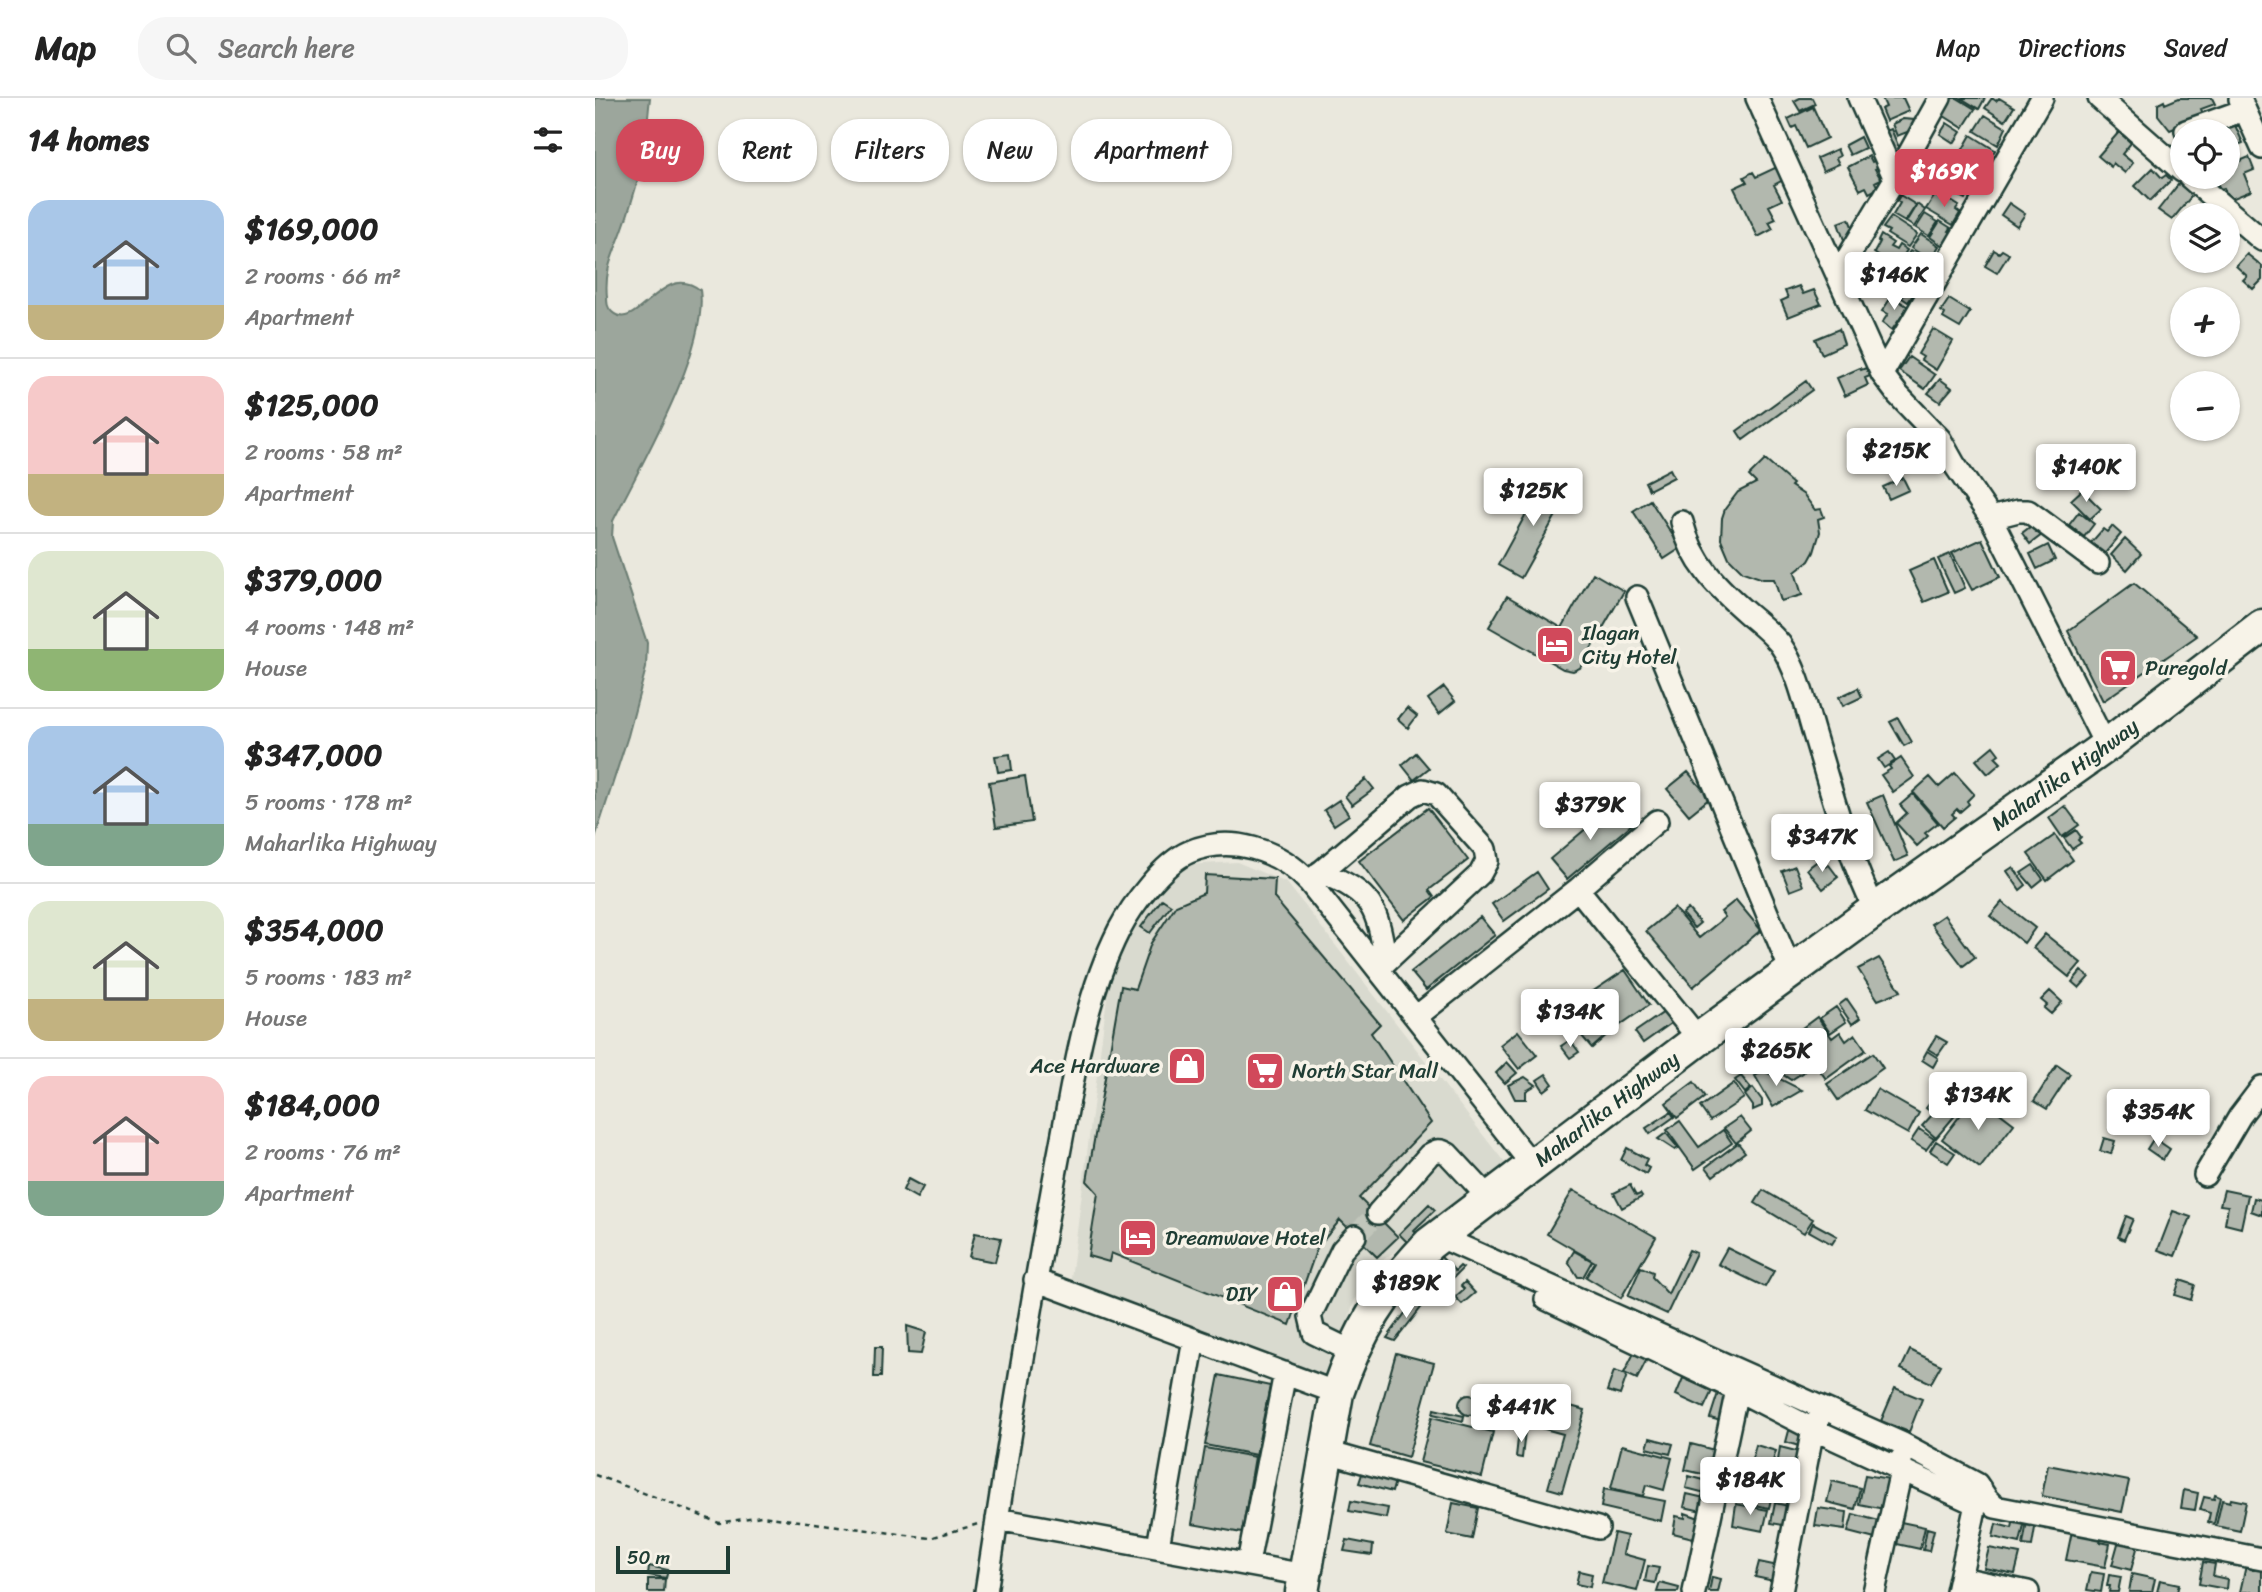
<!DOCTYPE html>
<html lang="en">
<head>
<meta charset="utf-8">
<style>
  body { margin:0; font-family:Sriracha,sans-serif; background:#f6f6f6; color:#222; height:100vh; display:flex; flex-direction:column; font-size:26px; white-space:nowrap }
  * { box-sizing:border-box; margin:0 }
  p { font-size:23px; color:#767676 }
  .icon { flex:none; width:38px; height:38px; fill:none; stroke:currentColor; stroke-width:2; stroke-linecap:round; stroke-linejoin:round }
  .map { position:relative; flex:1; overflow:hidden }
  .panel { display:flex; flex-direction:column; background:#fff; width:595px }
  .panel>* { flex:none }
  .banner { position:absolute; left:21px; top:21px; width:665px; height:63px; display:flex; gap:14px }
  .fabs { position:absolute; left:1575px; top:21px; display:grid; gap:14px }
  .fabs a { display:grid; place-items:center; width:70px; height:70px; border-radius:50%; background:#fff; box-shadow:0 2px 5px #0004; font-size:35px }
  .scale { position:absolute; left:21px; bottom:18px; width:114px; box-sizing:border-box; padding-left:7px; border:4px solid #1f3d34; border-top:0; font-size:19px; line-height:24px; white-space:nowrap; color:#1f3d34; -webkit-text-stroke:5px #f7f3e8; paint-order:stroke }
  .price { position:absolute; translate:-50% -60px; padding:0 16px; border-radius:7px; background:#fff; color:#222; font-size:23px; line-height:46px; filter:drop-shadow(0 2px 4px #0008) }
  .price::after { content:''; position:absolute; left:50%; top:42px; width:21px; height:16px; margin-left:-10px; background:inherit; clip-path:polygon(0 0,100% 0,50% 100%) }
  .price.on { background:#d1495b; color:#fff }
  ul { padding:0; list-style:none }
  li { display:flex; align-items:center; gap:21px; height:175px; padding:0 28px }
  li+li { border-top:2px solid #e0e0e0 }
  li span { display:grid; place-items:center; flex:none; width:196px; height:140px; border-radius:21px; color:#555 }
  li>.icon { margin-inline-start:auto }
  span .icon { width:84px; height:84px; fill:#fffc; stroke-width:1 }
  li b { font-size:30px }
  h2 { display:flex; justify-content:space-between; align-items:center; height:84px; padding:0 28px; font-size:30px }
  .chip { padding:0 24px; border-radius:28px; background:#fff; box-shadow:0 2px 5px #0004; font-size:24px; line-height:63px }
  .chip.on { background:#d1495b; color:#fff }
  header { display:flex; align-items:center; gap:42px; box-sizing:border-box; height:98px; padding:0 35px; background:#fff; border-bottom:2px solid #e0e0e0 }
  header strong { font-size:33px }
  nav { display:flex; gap:38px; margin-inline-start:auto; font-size:24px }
  .search { width:490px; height:63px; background:#f6f6f6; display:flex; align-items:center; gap:18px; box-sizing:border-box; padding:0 24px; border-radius:28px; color:#767676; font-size:26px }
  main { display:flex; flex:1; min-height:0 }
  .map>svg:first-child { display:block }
  .built { fill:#d9dacf }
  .water { fill:#9ca69c; stroke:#6a7c72; stroke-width:2 }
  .building { fill:#b2b8ae; stroke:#1f3d34; stroke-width:2 }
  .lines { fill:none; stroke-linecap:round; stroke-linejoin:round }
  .minor-tunnel { stroke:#c1c6bb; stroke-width:21; stroke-dasharray:21 10; stroke-linecap:butt }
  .minor-casing { stroke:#1f3d34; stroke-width:26 }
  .highway-casing { stroke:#1f3d34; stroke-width:37 }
  .path { stroke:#1f3d34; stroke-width:2.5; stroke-dasharray:5 5; stroke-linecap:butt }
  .minor { stroke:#f7f3e8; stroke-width:21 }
  .highway { stroke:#f7f3e8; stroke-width:32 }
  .labels { text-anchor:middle; stroke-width:7; stroke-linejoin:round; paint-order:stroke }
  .poi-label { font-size:21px; fill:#1f3d34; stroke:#f7f3e8; text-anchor:start }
  .street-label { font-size:21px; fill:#1f3d34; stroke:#f7f3e8 }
</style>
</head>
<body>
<header>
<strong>Map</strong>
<div class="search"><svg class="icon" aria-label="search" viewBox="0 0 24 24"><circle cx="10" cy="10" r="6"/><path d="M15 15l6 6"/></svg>Search here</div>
<nav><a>Map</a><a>Directions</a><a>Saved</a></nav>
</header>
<main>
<section class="panel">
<h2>14 homes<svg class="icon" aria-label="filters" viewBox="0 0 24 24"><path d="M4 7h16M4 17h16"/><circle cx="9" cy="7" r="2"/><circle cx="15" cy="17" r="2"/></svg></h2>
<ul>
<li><span style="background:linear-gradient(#a9c7e8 75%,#c2b280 0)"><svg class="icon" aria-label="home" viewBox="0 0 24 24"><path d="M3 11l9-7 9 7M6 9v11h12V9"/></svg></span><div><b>$169,000</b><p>2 rooms · 66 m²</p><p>Apartment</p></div></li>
<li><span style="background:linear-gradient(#f6c9c9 70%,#c2b280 0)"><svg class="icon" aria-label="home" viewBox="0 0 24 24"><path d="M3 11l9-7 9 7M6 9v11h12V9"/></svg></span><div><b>$125,000</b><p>2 rooms · 58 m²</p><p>Apartment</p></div></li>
<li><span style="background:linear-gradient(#dfe7d0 70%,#8fb573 0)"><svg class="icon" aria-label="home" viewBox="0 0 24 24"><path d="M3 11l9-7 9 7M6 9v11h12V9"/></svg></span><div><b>$379,000</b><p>4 rooms · 148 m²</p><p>House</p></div></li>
<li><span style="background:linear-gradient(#a9c7e8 70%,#7fa58c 0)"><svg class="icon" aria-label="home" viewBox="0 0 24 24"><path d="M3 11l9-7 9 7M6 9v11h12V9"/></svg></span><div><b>$347,000</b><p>5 rooms · 178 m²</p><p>Maharlika Highway</p></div></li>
<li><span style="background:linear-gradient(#dfe7d0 70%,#c2b280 0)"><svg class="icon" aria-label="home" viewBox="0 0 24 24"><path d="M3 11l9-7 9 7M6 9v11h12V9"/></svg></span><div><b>$354,000</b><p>5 rooms · 183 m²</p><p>House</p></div></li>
<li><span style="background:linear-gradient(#f6c9c9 75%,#7fa58c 0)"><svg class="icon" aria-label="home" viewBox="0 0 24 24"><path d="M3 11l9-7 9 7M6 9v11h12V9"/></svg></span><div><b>$184,000</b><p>2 rooms · 76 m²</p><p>Apartment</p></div></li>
</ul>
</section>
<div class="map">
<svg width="1667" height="1494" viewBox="0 0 1667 1494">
  <rect width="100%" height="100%" fill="#eae8dd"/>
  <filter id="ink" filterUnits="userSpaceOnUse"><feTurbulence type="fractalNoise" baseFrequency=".0143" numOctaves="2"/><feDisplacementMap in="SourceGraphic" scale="14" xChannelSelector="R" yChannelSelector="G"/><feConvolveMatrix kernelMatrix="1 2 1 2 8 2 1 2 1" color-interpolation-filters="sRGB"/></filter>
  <g filter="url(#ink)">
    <!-- built -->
    <path class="built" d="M642,764L692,785L913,1069L768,1177L733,1283L475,1188L515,876L538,819L588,767Z"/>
    <!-- water -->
    <path class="water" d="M0,0H55C52,25 51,51 45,75C40,92 35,110 29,127C20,154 9,169 12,199C12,204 12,210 17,214C42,237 67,162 105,192C114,251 45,368 18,423L17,439L52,545L51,570L33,638L0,740Z"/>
    <!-- building -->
    <path class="building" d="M1205,0H1217L1220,6L1205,13L1199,3Z
      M1287,0H1308L1314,13L1291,23L1286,11L1291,9Z
      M1356,0H1362L1380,11L1368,30L1346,16Z
      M1366,0H1390L1384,11Z
      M1397,0L1401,3L1404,0L1419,9L1410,23L1390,10Z
      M1584,0H1617L1620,6L1606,11L1609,18L1575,32L1563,17V6L1569,3L1570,6Z
      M1218,9L1232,40L1211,50L1201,28L1197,30L1193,21Z
      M1390,17L1411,30L1403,47L1380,33Z
      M1308,21L1320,22L1324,32L1313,37L1312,34L1302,38L1297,26Z
      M1352,25L1366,34L1359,45L1345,36Z
      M1639,25L1648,45L1633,51V33H1619Z
      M1296,31L1305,52L1295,56L1286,35Z
      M1524,34L1536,45L1527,56L1538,65L1530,75L1518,65L1516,69L1503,58Z
      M1376,37L1400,52L1390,68L1367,53Z
      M1265,39L1270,50L1255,57L1250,47Z
      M1242,51L1245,58L1241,60L1244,66L1228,73L1222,60Z
      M1364,57L1388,73L1370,101L1344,88Z
      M1274,58L1277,64L1283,61L1286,68L1280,71L1286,81L1280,84L1283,90L1274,95L1271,89L1265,92L1253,69Z
      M1654,59L1659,72L1649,76L1656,93L1634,102L1629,90L1625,91L1619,79H1633V68Z
      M1330,61L1347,72L1337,88L1320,77L1322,74L1317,71L1322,62L1327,65Z
      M1182,69L1188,82L1179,87L1187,102L1174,108L1181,121L1174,124L1178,131L1163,139L1139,90L1152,84L1149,79L1158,74L1161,79Z
      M1558,70L1567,80L1571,77L1576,82L1555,103L1540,88Z
      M1586,83L1600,94L1577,122L1563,112Z
      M1342,94L1364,108L1361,112L1365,115L1358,127L1331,111Z
      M1305,97L1321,107L1310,124L1298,117L1305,105L1302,103Z
      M1414,105L1430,116L1422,128L1406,117Z
      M1322,106L1330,112L1319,129L1311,124Z
      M1330,116L1343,124L1334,138L1321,130Z
      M1296,119L1322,136L1313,149L1292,136L1294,133L1288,130Z
      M1254,121L1261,138L1249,142L1243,125Z
      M1345,123L1356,130L1354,133L1357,134L1348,148L1335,139Z
      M1326,136L1344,148L1335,162L1316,150Z
      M1286,137L1298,145L1295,149L1301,152L1304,147L1312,152L1304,165L1298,161L1295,166L1279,155L1285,144L1283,143Z
      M1399,152L1404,155L1407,152L1414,156L1402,175L1390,168Z
      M1315,153L1322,157L1311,173L1305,169Z
      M1652,156L1667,168V182L1658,191L1648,182L1652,178L1641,168Z
      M1328,159L1345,170L1333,188L1316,177Z
      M1288,168L1307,181L1297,196L1278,183Z
      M1309,183L1322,191L1313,204L1307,200L1311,193L1305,189Z
      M1204,188L1208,196L1219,192L1226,206L1193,219L1186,203L1193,200L1190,193Z
      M1297,198L1313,209L1297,232L1287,225L1293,216L1287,213Z
      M1354,201L1375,214L1365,230L1348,220L1350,216L1346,213Z
      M1244,231L1249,246L1227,256L1220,241Z
      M1338,231L1358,243L1341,272L1326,262L1328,259L1323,256Z
      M1314,259L1340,277L1330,291L1304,273Z
      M1265,270L1266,272L1271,270L1275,278L1270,280L1273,287L1250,298L1242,280Z
      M1345,281L1357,290L1345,304L1333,295Z
      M1211,283L1217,292L1148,342L1142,333Z
      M1170,362L1198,386L1196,388L1209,397L1220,412L1226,411L1229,419L1223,421L1225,434L1219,454L1214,463L1200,474L1207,497L1186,503L1179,481H1168L1148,474L1134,460L1126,441L1127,420L1130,411L1143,394L1161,385L1154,378Z
      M1075,371L1079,379L1054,392L1050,384Z
      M1308,380L1314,392L1294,401L1288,389Z
      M950,381L974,394L926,480L903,467Z
      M1487,392L1506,411L1495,421L1476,402Z
      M1055,402L1086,450L1069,461L1038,413Z
      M1484,414L1499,426L1489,439L1474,427Z
      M1444,422L1452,433L1435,446L1427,435Z
      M1517,428L1526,436L1507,459L1494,447L1508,431L1512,434Z
      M1387,441L1405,479L1377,492L1357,455Z
      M1530,441L1546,456L1532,472L1516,457Z
      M1453,447L1460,462L1442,471L1435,456Z
      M1355,456L1370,490L1359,495L1343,461Z
      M1339,462L1353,494L1329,504L1314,473Z
      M998,475L1029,493L985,570L978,573L968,571L894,529L912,498L967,530Z
      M1539,485L1602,538L1508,603L1473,533Z
      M849,589L860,603L844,616L833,601Z
      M1263,590L1267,599L1248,608L1244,599Z
      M812,610L822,618L813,630L803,621Z
      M1303,620L1317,644L1309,648L1295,624Z
      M1398,648L1404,656L1400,659L1406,665L1393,676L1381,662Z
      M1294,654L1300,663L1289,670L1283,661Z
      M821,655L834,670L819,682L807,667Z
      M415,656L417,672L403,674L400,658Z
      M1306,660L1319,679L1298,694L1286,677L1296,671L1294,668Z
      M1093,674L1115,700L1094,717L1072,691Z
      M1360,675L1379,696L1372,703L1374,706L1365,714L1362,711L1357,716L1360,719L1348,729L1318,694L1335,679L1344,689Z
      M430,678L437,724L401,729L394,684Z
      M771,681L779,691L757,707L750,698Z
      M1318,696L1343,725L1330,735L1333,738L1322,748L1301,725L1312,715L1305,707Z
      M1288,697L1313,758L1299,764L1272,704Z
      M744,702L754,717L739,727L729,712Z
      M1019,707L1036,727L972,781L955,761Z
      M1470,708L1484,727L1467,739L1454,720Z
      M833,710L873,762L834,792L839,799L809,822L764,763Z
      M1481,732L1486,739L1483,742L1486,745L1477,751L1469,740Z
      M1460,737L1478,762L1452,782L1433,756Z
      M1225,761L1231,769L1234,767L1243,779L1228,791L1212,771Z
      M1438,767L1448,781L1438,789L1426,775Z
      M1200,768L1208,788L1195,793L1187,773Z
      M1418,769L1431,787L1425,792L1412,773Z
      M942,774L953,791L909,823L897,806Z
      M610,777L680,781L679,800L785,926L776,935L836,1025L764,1100L803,1139L782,1159L745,1122L722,1150L695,1227L516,1155L514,1164L493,1158L503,1095L492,1083L526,888L540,891L556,845L581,807L609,795Z
      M567,801L576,807L555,835L546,829Z
      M1141,802L1166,832L1098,889L1051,833L1079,810L1104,840L1130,819L1126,814Z
      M1407,804L1440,830L1429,845L1395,818Z
      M1093,811L1105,825L1099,830L1087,816Z
      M1349,817L1380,859L1368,868L1336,826Z
      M885,819L900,837L831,892L816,874Z
      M1450,836L1486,865L1474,879L1438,850Z
      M1284,860L1306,893L1283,902L1263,871Z
      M1030,872L1054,907L1015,934L991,898Z
      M1486,873L1494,879L1484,890L1477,884Z
      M1455,893L1467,904L1456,916L1449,910L1452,907L1446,902Z
      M1252,901L1265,920L1257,926L1244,907Z
      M1241,909L1251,924L1235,935L1225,920Z
      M1075,910L1082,921L1048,945L1040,934Z
      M997,916L1013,936L997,950L980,930Z
      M1222,919L1237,940L1245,934L1251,943L1260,936L1271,952L1231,981L1199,936Z
      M923,933L942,957L924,971L905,947Z
      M1341,938L1352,944L1343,957L1333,951Z
      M1199,941L1216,969L1196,982L1166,962Z
      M975,942L984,954L975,960L966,948Z
      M1332,953L1343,960L1338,969L1327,962Z
      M1278,955L1288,970L1243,1002L1232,986Z
      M912,964L922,975L910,985L901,975Z
      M1462,967L1475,976L1452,1011L1439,1003Z
      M1169,973L1207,992L1178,1009L1160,978Z
      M951,976L958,986L949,993L942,982Z
      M1146,978L1156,990L1150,995L1140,982Z
      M930,979L941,987L931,993V1001H920L913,987Z
      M1099,984L1110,999L1082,1020L1071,1005Z
      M1139,985L1149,1000L1115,1023L1105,1009Z
      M1158,990L1167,1002V1008L1158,1012V1008L1150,997Z
      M1374,990L1379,995L1341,1040L1327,1028L1338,1016L1331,1010L1345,992L1361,1005Z
      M1282,991L1324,1015L1313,1036L1270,1012Z
      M1381,997L1419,1026L1385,1070L1347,1041Z
      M1076,1014L1079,1019L1055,1036L1051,1030Z
      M1145,1019L1156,1033L1141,1045L1129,1030Z
      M1085,1023L1104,1049L1128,1032L1137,1045L1100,1071L1072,1032Z
      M1324,1031L1339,1041L1331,1052L1316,1043Z
      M1071,1035L1083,1050L1080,1052L1063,1041Z
      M1509,1040L1520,1043L1516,1056L1505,1053Z
      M1559,1040L1575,1051L1568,1062L1552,1051Z
      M1341,1043L1360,1055L1353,1065L1335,1053Z
      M1143,1045L1150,1054L1118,1078L1111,1069Z
      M1032,1050L1052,1061L1049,1067L1054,1070L1051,1076L1026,1062Z
      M313,1081L328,1089L322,1100L308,1092Z
      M1035,1087L1041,1098L1045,1096L1047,1099L1027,1110L1019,1095Z
      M978,1092L1061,1139L1026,1200L991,1179L1000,1164L952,1136Z
      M1168,1092L1218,1121L1209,1135L1160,1105Z
      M1629,1092L1653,1097L1646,1130L1630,1126L1633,1108L1625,1107Z
      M1659,1100L1667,1102V1117L1656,1113Z
      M834,1106L840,1112L819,1132L860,1173L865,1168L868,1170L832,1206L824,1198L845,1177L804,1136Z
      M1578,1113L1596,1119L1580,1158L1563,1152Z
      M1531,1118L1538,1121L1529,1142L1523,1139Z
      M1218,1125L1242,1138L1237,1146L1214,1133Z
      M380,1135L406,1140L400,1164L374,1159Z
      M1132,1150L1179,1173L1170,1189L1123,1166Z
      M1094,1152L1101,1155L1072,1216L1033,1198L1046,1169L1058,1174L1057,1179L1073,1196Z
      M979,1153L997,1163L988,1179H983L973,1163Z
      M1585,1182L1600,1187L1596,1202L1580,1197Z
      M870,1184L880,1195L867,1206L860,1199L869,1191L866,1188Z
      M821,1200L829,1206L800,1243L792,1240Z
      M312,1228L331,1234L326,1256L313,1255Z
      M280,1249H287L286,1279H279Z
      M1041,1251L1054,1257L1042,1281L1029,1275Z
      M1315,1252L1346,1267L1336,1285L1306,1271Z
      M801,1255L839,1265L813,1359L775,1348Z
      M1019,1273L1032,1277L1025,1297L1012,1293Z
      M624,1277L675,1288L661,1357L610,1347Z
      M1088,1280L1117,1293L1109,1310L1081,1297Z
      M1300,1290L1327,1301L1314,1334L1286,1323Z
      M931,1294L949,1300L946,1311L928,1304Z
      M1123,1295L1133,1299L1126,1323L1115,1320Z
      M864 1307a10 10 0 1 1 20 0a10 10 0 1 1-20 0Z
      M953,1302L990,1312L967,1394L953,1390L968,1336L946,1330Z
      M839,1311L869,1318L868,1323L838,1316Z
      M837,1319L898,1334L887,1379L825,1364Z
      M1195,1329L1215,1335L1210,1350L1191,1344Z
      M924,1332L930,1333L927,1360L921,1359Z
      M1055,1340L1078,1346L1075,1356L1052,1350Z
      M1096,1346L1127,1354L1121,1379L1090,1372Z
      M1027,1347L1077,1360L1069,1392L1051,1387L1048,1398L1016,1390Z
      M1161,1347L1181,1353L1177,1366L1157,1361Z
      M1185,1349L1209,1355L1206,1375L1182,1369Z
      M610,1350L660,1359L647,1435L597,1426Z
      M1145,1363L1180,1370L1177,1386L1141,1379Z
      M1453,1367L1534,1383L1527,1414L1447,1398Z
      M768,1373L800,1383L797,1394L764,1385Z
      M1270,1377L1295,1381L1289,1411L1264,1406Z
      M1094,1378L1120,1385L1118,1397L1091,1390Z
      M1237,1383L1265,1390L1260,1411L1232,1404Z
      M1143,1384L1178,1392L1174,1410L1139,1402Z
      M1009,1391L1070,1403L1066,1423L1006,1409Z
      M1589,1392L1603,1395L1600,1412L1586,1410Z
      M1092,1396L1114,1401L1111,1414L1089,1409Z
      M1620,1397L1625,1399L1619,1426L1613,1424L1615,1415L1605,1412L1609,1399L1619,1401Z
      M1636,1401L1651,1404L1645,1433L1621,1428L1627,1402L1635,1404Z
      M756,1403L793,1410L791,1420L754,1413Z
      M858,1405L883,1410L877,1441L852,1436Z
      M1180,1405L1198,1409L1194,1428L1176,1425Z
      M1141,1406L1173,1412L1168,1433L1138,1427Z
      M1223,1410L1252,1414L1250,1432L1220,1428Z
      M1090,1415L1110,1422L1107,1435L1100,1434L1098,1440L1078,1435L1081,1418L1090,1420Z
      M1258,1416L1284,1423L1280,1441L1253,1434Z
      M1420,1416L1431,1419L1425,1445L1398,1439L1401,1426L1417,1430Z
      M1432,1423L1441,1424L1437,1448L1428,1447Z
      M1306,1424L1330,1429L1325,1451L1302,1446Z
      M1332,1430L1339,1432L1334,1453L1328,1452Z
      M1477,1433L1492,1435V1438L1506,1441L1505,1444L1515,1446L1510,1469L1471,1462Z
      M1019,1435L1032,1438L1028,1456L1050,1462L1042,1493L1007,1485Z
      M752,1442L778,1447L777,1457L749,1453Z
      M1524,1442L1543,1447L1536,1472L1517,1467Z
      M1394,1450L1425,1456L1420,1476L1389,1470Z
      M1652,1463L1659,1464L1658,1472H1662L1663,1467H1667V1494H1645Z
      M1164,1464L1183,1468L1179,1483L1160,1479Z
      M1608,1464L1620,1466L1618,1478L1632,1481L1631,1491L1604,1486Z
      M54,1468L73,1472L71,1480L53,1477Z
      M1053,1468L1064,1470L1060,1485L1050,1483Z
      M984,1473L997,1476L995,1489L981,1486Z
      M1496,1474L1509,1476L1506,1494L1492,1492Z
      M1537,1476L1560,1481L1557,1494H1534Z
      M1514,1477L1526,1479L1523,1494H1514L1515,1488H1512Z
      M1117,1479L1126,1481L1123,1494H1114Z
      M53,1481H70L69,1494H53Z
      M1565,1482L1584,1486L1582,1494H1562Z
      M1065,1485L1084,1490L1083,1494H1062Z"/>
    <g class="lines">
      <!-- minor-tunnel -->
      <path class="minor-tunnel" d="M760,1138L783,1115"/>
      <defs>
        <path id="minor" d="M1162,0L1287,276L1303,297L1345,341L1359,366L1396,420L1511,648
          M1264,0L1300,81
          M1504,0L1587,73
          M1645,1L1667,50
          M1591,33L1649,12
          M1594,79L1667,142
          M1243,176L1300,81L1345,0
          M1287,276L1447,0
          M1396,420L1423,413H1433L1503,465
          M1087,424C1097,465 1123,490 1154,517C1165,526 1176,535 1185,546C1203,572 1210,606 1219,636C1237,695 1252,755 1280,812
          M1042,499L1196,873
          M725,774C779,795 782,810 791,864
          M714,784L815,698L828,692L841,696L890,751L892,763L885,776L783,871
          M983,791L1104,941
          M821,919L983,791L1062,723
          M1610,1077L1645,1018L1667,989
          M783,1115L834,1057C842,1052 845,1051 853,1056L894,1100
          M843,1138L1306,1345L1382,1386L1392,1401L1400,1409L1667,1461
          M440,1182L742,1295
          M951,1201L1142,1292L1218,1331L1381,1406L1392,1401
          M758,1254L719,1235L715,1218L747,1152L760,1138
          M732,1354L1003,1430
          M402,1421L710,1477
          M563,1449L599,1241
          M653,1465L690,1275
          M1366,1480L1433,1494
          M391,1494C413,1349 436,1205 463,1061C478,984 488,903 524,832C537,807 568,765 594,754C636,736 684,752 714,784L938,1068
          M1099,1494L1142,1292L1148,1282
          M1186,1494L1218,1331L1223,1322
          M1279,1494L1306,1373V1361
          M1362,1494L1381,1406L1382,1393"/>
        <g id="highway">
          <path id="s1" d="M707,1494L742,1295C763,1233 789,1193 834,1146L1104,941L1280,812L1511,648L1667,528"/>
        </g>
      </defs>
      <!-- minor casing -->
      <use href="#minor" class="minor-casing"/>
      <!-- highway casing -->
      <use href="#highway" class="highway-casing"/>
      <!-- path -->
      <path class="path" d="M0,1377L65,1401L124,1425L166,1418L335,1440L383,1426"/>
      <!-- minor -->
      <use href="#minor" class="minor"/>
      <!-- highway -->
      <use href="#highway" class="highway"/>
    </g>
  </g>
  <!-- icons -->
  <defs>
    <symbol id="hotel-square" viewBox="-11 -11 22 22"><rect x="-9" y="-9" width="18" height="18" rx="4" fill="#d1495b" stroke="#f7f3e8"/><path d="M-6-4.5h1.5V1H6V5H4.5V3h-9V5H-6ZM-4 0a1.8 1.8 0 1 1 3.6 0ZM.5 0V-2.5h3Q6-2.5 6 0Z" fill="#fff"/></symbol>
    <symbol id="supermarket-square" viewBox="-11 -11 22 22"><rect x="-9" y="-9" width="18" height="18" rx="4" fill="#d1495b" stroke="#f7f3e8"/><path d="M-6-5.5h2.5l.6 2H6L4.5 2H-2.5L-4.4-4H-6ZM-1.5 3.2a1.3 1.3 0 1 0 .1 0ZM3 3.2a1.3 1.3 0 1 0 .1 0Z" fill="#fff"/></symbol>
    <symbol id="shop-square" viewBox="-11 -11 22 22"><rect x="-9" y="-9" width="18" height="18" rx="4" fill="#d1495b" stroke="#f7f3e8"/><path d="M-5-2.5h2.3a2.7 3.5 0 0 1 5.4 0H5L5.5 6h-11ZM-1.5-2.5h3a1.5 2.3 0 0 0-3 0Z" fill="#fff"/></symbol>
  </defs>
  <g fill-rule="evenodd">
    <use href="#hotel-square" x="938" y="525" width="44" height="44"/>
    <use href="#supermarket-square" x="1501" y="548" width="44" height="44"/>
    <use href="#shop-square" x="570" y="946" width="44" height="44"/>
    <use href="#supermarket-square" x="648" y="951" width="44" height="44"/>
    <use href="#hotel-square" x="521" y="1118" width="44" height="44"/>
    <use href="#shop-square" x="668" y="1174" width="44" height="44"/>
  </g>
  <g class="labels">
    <!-- poi labels -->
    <g class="poi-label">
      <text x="987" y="542">Ilagan<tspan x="987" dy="24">City Hotel</tspan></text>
      <text x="1550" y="577">Puregold</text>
      <text x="565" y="975" text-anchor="end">Ace Hardware</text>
      <text x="697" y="980">North Star Mall</text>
      <text x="570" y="1147">Dreamwave Hotel</text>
      <text x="663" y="1203" text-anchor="end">DIY</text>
    </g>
    <!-- street labels -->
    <g class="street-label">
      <text dy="7" stroke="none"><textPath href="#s1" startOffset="1169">Maharlika Highway</textPath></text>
      <text dy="7" stroke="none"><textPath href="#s1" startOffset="602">Maharlika Highway</textPath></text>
    </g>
  </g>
</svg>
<div class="fabs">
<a><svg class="icon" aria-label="locate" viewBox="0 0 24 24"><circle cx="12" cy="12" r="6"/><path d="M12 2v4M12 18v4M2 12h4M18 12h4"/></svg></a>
<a><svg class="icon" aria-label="layers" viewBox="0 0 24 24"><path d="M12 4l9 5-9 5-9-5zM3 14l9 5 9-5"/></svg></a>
<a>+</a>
<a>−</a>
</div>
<div class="scale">50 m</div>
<b class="price on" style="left:1349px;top:111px">$169K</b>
<b class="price" style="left:1299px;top:214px">$146K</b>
<b class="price" style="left:1301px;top:390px">$215K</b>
<b class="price" style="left:1491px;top:406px">$140K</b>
<b class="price" style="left:938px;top:430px">$125K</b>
<b class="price" style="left:995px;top:744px">$379K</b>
<b class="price" style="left:1227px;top:776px">$347K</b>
<b class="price" style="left:975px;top:951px">$134K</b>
<b class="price" style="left:1181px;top:990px">$265K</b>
<b class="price" style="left:1383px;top:1034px">$134K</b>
<b class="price" style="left:1563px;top:1051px">$354K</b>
<b class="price" style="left:811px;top:1222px">$189K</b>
<b class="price" style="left:926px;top:1346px">$441K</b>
<b class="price" style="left:1155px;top:1419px">$184K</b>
<div class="banner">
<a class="chip on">Buy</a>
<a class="chip">Rent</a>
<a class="chip">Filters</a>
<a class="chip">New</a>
<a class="chip">Apartment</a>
</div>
</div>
</main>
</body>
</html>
